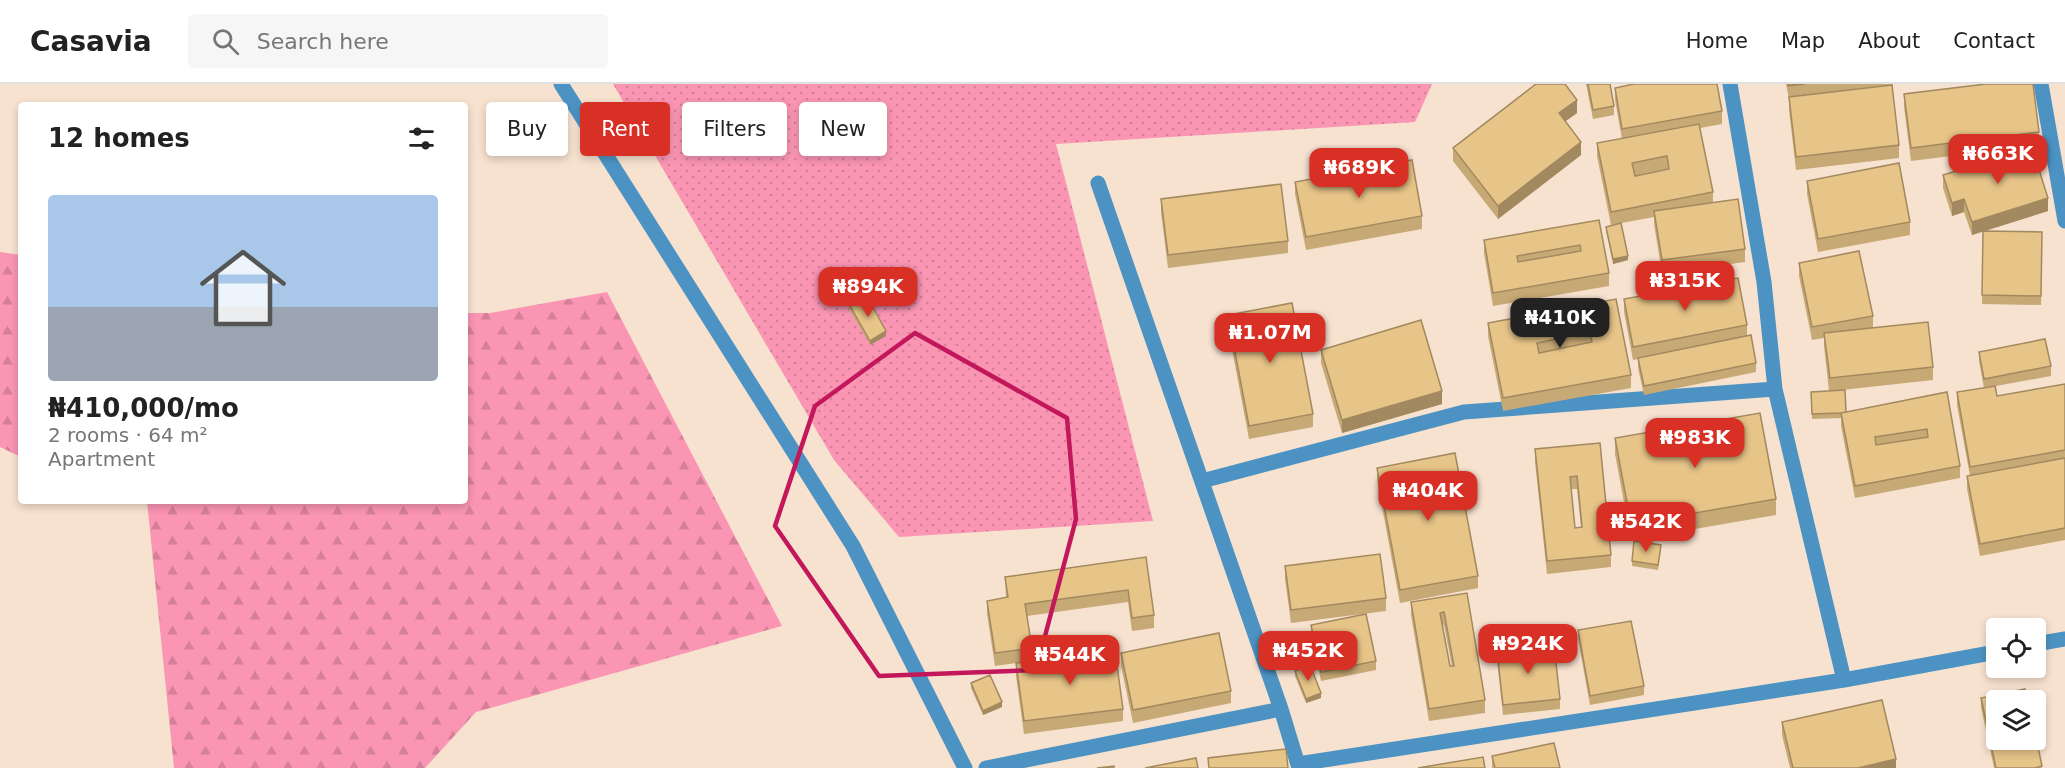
<!DOCTYPE html>
<html lang="en">
<head>
<meta charset="utf-8">
<style>
  body { margin:0; font-family:"DejaVu Sans",sans-serif; background:#f6f6f6; color:#222; height:100vh; display:flex; flex-direction:column; font-size:22px; white-space:nowrap }
  * { box-sizing:border-box; margin:0 }
  p { font-size:20px; color:#767676 }
  .icon { flex:none; width:33px; height:33px; fill:none; stroke:currentColor; stroke-width:2; stroke-linecap:round; stroke-linejoin:round }
  .map { position:relative; flex:1; overflow:hidden }
  .drawer { position:absolute; left:18px; top:18px; width:450px; height:402px; display:flex; flex-direction:column; background:#fff; border-radius:6px; box-shadow:0 3px 9px #0003 }
  .drawer>* { flex:none }
  .top-card { position:absolute; left:486px; top:18px; width:570px; height:54px; display:flex; gap:12px }
  .buttons { position:absolute; left:1986px; top:534px; display:grid; gap:12px }
  .buttons a { display:grid; place-items:center; width:60px; height:60px; border-radius:6px; background:#fff; box-shadow:0 3px 9px #0003; font-size:30px }
  .price { position:absolute; translate:-50% -51px; padding:0 14px; border-radius:12px; background:#d93025; color:#fff; font-size:20px; line-height:39px; filter:drop-shadow(0 2px 3px #0008) }
  .price::after { content:''; position:absolute; left:50%; top:36px; width:18px; height:14px; margin-left:-9px; background:inherit; clip-path:polygon(0 0,100% 0,50% 100%) }
  .price.on { background:#222; color:#fff }
  ul { padding:0; list-style:none }
  li { display:grid; align-content:center; gap:12px; height:318px; padding:0 30px }
  li span { display:grid; place-items:center; height:186px; border-radius:6px; color:#555 }
  li>.icon { margin-inline-start:auto }
  span .icon { width:108px; height:108px; fill:#fffc; stroke-width:1 }
  li b { font-size:26px }
  h2 { display:flex; justify-content:space-between; align-items:center; height:72px; padding:0 30px; font-size:26px }
  .tag { padding:0 21px; border-radius:6px; background:#fff; box-shadow:0 3px 9px #0003; font-size:21px; line-height:54px }
  .tag.on { background:#d93025; color:#fff }
  header { display:flex; align-items:center; gap:36px; box-sizing:border-box; height:84px; padding:0 30px; background:#fff; border-bottom:2px solid #e0e0e0 }
  header strong { font-size:28px }
  nav { display:flex; gap:33px; margin-inline-start:auto; font-size:21px }
  .search { width:420px; height:54px; background:#f6f6f6; display:flex; align-items:center; gap:15px; box-sizing:border-box; padding:0 21px; border-radius:6px; color:#767676; font-size:22px }
  .map>svg:first-child { display:block }
  .grass { fill:url(#grass-dots) }
  .forest { fill:url(#forest-firs) }
  .lines { fill:none; stroke-linecap:round; stroke-linejoin:round }
  .minor { stroke:#4c93c4; stroke-width:15 }
  .wall { fill:#c7a975; fill-rule:evenodd }
  .shaded-wall { fill:#a2895f }
  .building { fill:#e7c488; stroke:#a2895f; stroke-width:1.5; fill-rule:evenodd }
  .marked { fill:none; stroke:#c2185b; stroke-width:4.5; stroke-linejoin:round }
</style>
</head>
<body>
<header>
<strong>Casavia</strong>
<div class="search"><svg class="icon" aria-label="search" viewBox="0 0 24 24"><circle cx="10" cy="10" r="6"/><path d="M15 15l6 6"/></svg>Search here</div>
<nav><a>Home</a><a>Map</a><a>About</a><a>Contact</a></nav>
</header>
<div class="map">
<svg width="2065" height="684" viewBox="0 0 2065 684">
  <defs>
    <pattern id="grass-dots" width="8" height="8" patternUnits="userSpaceOnUse" patternTransform="scale(1.5)"><rect width="8" height="8" fill="#fa95b4"/><path d="M2 2h.1M6 6h.1" fill="none" stroke="#d67f99" stroke-width="1.8" stroke-linecap="round"/></pattern>
    <pattern id="forest-firs" width="22" height="20" patternUnits="userSpaceOnUse" patternTransform="scale(1.5)"><rect width="22" height="20" fill="#fa95b4"/><path d="M5 1l3.5 6h-7zM16 11l3.5 6h-7z" fill="#d67f99"/></pattern>
  </defs>
  <rect width="100%" height="100%" fill="#f7e1cf"/>
  <!-- grass -->
  <path class="grass" d="M613,0H1432L1415,38L1056,60L1153,437L899,453L834,376Z"/>
  <!-- forest -->
  <path class="forest" d="M0,168L21,171V373L0,363Z
    M607,208L782,542L476,628L425,684H174L147,417H465V229H490Z"/>
  <g class="lines">
    <!-- minor -->
    <path class="minor" d="M561,0L853,462L965,684
      M1730,0L1764,198L1775,305L1844,596
      M2041,0L2065,137
      M1098,99L1281,625L1299,684
      M1202,397L1464,328L1775,305
      M2036,560L2065,555
      M1298,680L1844,596L1996,568
      M986,684L1281,625"/>
  </g>
  <!-- wall -->
  <path class="wall" d="M1586,0H1610L1614,22V31L1593,35Z
    M1786,0H1893V2H1892L1899,61V74L1796,86L1789,26V15Z
    M1615,4L1722,27V40L1700,44L1713,108V119L1745,165V178L1662,189L1654,140V133L1611,141L1597,72V59L1622,55L1615,16ZM1667,85V86L1635,91Z
    M1904,10L2039,48V61L1911,77L1904,23Z
    M1577,29L1565,37L1581,71L1498,135L1453,77V64Z
    M1943,91L2048,127L1984,147L2042,148L2041,221L1982,220L1983,147L1972,151L1964,128L1952,132L1943,104Z
    M1807,97L1910,138V151L1818,168L1807,110Z
    M1295,98L1422,132V145L1306,166L1295,110Z
    M1161,115L1288,157V169L1168,184L1161,128Z
    M1599,136L1609,189V202L1493,222L1484,169V156Z
    M1606,143L1628,176L1613,180L1606,147Z
    M1799,179L1873,232V244L1933,283V296L1833,307L1846,328L1947,308L1960,382V394L1855,414L1841,342V334L1812,335L1811,308L1829,307L1824,262V254L1812,256L1799,192Z
    M1616,215L1631,291V304L1503,327L1488,252V239Z
    M1624,215L1747,241V252L1756,279V288L1644,311L1638,284V275L1633,276L1624,228Z
    M849,220L886,252L870,261L849,225Z
    M1228,231L1313,330V343L1249,355L1228,244Z
    M1321,266L1442,320L1342,349L1321,279Z
    M1979,268L2051,282V292L1996,302L1997,312L2065,300V456L1980,472L1967,405V392H1970L1957,321V308L1984,304L1979,277Z
    M1615,354L1776,415V431L1631,456L1615,370Z
    M1600,359L1611,471V483L1547,490L1535,378V365ZM1571,405H1577L1581,443L1575,444Z
    M1377,384L1478,492V504L1400,519L1377,396Z
    M1661,466L1658,486L1632,482V477Z
    M1146,473L1154,531V544L1132,547L1128,518L1027,532L1032,564V577L1123,625V637L1024,650L1016,592V579L995,582L987,530V517L1006,514L1005,493Z
    M1285,482L1386,514V527L1291,539L1285,495Z
    M1467,509L1485,616V629L1429,637L1411,531V518ZM1442,541H1444L1452,582H1450Z
    M1311,541L1376,577V586L1321,597L1311,550Z
    M1578,546L1644,602V611L1590,621L1578,555Z
    M1497,567L1560,615V625L1503,631L1497,576Z
    M1121,569L1231,607V619L1133,639L1121,582Z
    M1295,587L1321,614L1306,619L1295,592Z
    M971,599L1002,623L983,631L971,604Z
    M1981,614L2042,684H1994L1981,623Z
    M1782,638L1896,684H1790L1782,651Z
    M1492,672L1560,684H1492Z"/>
  <!-- shaded-wall -->
  <path class="shaded-wall" d="M1577,16V29L1559,42V29Z
    M1581,58V71L1498,135V122Z
    M2048,114V127L1972,151V138Z
    M1964,115V128L1952,132V119Z
    M1628,172V176L1613,180V175Z
    M886,247V252L870,261V257Z
    M1442,307V320L1342,349V336Z
    M1321,609V614L1306,619V615Z
    M1002,618V623L983,631V627Z
    M1896,675V684H1858Z"/>
  <!-- building -->
  <path class="building" d="M1536,0H1565L1577,16L1559,29L1581,58L1498,122L1453,64Z
    M1588,0H1610L1614,22L1593,26Z
    M1634,0H1717L1722,27L1622,45L1615,4Z
    M1788,0H1805L1788,2Z
    M1986,0H2033L2039,48L1911,64L1904,10Z
    M1892,1L1899,61L1796,73L1789,13Z
    M1699,40L1713,108L1611,128L1597,59ZM1667,72L1669,85L1635,92L1632,79Z
    M2032,64L2048,114L1972,138L1964,115L1952,119L1943,91Z
    M1412,76L1422,132L1306,153L1295,98Z
    M1899,79L1910,138L1818,155L1807,97Z
    M1281,100L1288,157L1168,171L1161,115Z
    M1738,115L1745,165L1662,176L1654,127Z
    M1599,136L1609,189L1493,209L1484,156ZM1580,161L1581,167L1518,178L1517,172Z
    M1621,139L1628,172L1613,175L1606,143Z
    M1983,147L2042,148L2041,212L1982,211Z
    M1859,167L1873,232L1812,243L1799,179Z
    M1738,194L1747,241L1633,263L1624,215Z
    M866,211L886,247L870,257L849,220Z
    M1616,215L1631,291L1503,314L1488,239ZM1590,248L1592,258L1539,269L1537,259Z
    M1292,219L1313,330L1249,342L1228,231Z
    M1421,236L1442,307L1342,336L1321,266Z
    M1928,238L1933,283L1830,294L1824,249Z
    M1751,251L1756,279L1644,302L1638,274Z
    M2045,255L2051,282L1984,295L1979,268Z
    M2065,300V366L1970,383L1957,308L1995,302L1997,312Z
    M1845,306L1846,328L1841,329L1812,330L1811,308Z
    M1947,308L1960,382L1855,402L1841,329ZM1927,345L1928,353L1876,361L1875,353Z
    M1760,329L1776,415L1631,440L1615,354Z
    M1600,359L1611,471L1547,477L1535,365ZM1577,392L1582,443L1575,444L1570,393Z
    M1455,369L1478,492L1400,506L1377,384Z
    M2065,374V444L1980,460L1967,392Z
    M1634,457L1661,461L1658,481L1632,477Z
    M1380,470L1386,514L1291,526L1285,482Z
    M1146,473L1154,531L1132,534L1128,506L1025,520L1032,564L995,569L987,517L1008,513L1005,493Z
    M1467,509L1485,616L1429,625L1411,518ZM1444,528L1454,582H1450L1440,529Z
    M1366,530L1376,577L1321,588L1311,541Z
    M1631,537L1644,602L1590,612L1578,546Z
    M1219,549L1231,607L1133,626L1121,569Z
    M1554,561L1560,615L1503,621L1497,567Z
    M1115,567L1123,625L1024,637L1016,579Z
    M1310,581L1321,609L1306,615L1295,587Z
    M990,591L1002,618L983,627L971,599Z
    M2025,605L2028,616H1996V656H2036V653L2042,682L2035,684H1996L1981,614Z
    M1882,616L1896,675L1858,684H1793L1782,638Z
    M1554,659L1560,684H1495L1492,672Z
    M1286,665L1288,684H1209L1208,674Z
    M1483,673L1485,684H1418Z
    M1196,674L1198,684H1145Z
    M1114,682V684H1097Z"/>
  <!-- marked area -->
  <path class="marked" d="M915,249L1067,334L1076,435L1036,586L879,592L775,442L815,322Z"/>
</svg>
<div class="buttons">
<a><svg class="icon" aria-label="locate" viewBox="0 0 24 24"><circle cx="12" cy="12" r="6"/><path d="M12 2v4M12 18v4M2 12h4M18 12h4"/></svg></a>
<a><svg class="icon" aria-label="layers" viewBox="0 0 24 24"><path d="M12 4l9 5-9 5-9-5zM3 14l9 5 9-5"/></svg></a>
</div>
<b class="price" style="left:1998px;top:101px">₦663K</b>
<b class="price" style="left:1359px;top:115px">₦689K</b>
<b class="price" style="left:1685px;top:228px">₦315K</b>
<b class="price" style="left:868px;top:234px">₦894K</b>
<b class="price on" style="left:1560px;top:265px">₦410K</b>
<b class="price" style="left:1270px;top:280px">₦1.07M</b>
<b class="price" style="left:1695px;top:385px">₦983K</b>
<b class="price" style="left:1428px;top:438px">₦404K</b>
<b class="price" style="left:1646px;top:469px">₦542K</b>
<b class="price" style="left:1528px;top:591px">₦924K</b>
<b class="price" style="left:1308px;top:598px">₦452K</b>
<b class="price" style="left:1070px;top:602px">₦544K</b>
<div class="top-card">
<a class="tag">Buy</a>
<a class="tag on">Rent</a>
<a class="tag">Filters</a>
<a class="tag">New</a>
</div>
<section class="drawer">
<h2>12 homes<svg class="icon" aria-label="filters" viewBox="0 0 24 24"><path d="M4 7h16M4 17h16"/><circle cx="9" cy="7" r="2"/><circle cx="15" cy="17" r="2"/></svg></h2>
<ul>
<li><span style="background:linear-gradient(#a9c7e8 60%,#9aa5b1 0)"><svg class="icon" aria-label="home" viewBox="0 0 24 24"><path d="M3 11l9-7 9 7M6 9v11h12V9"/></svg></span><div><b>₦410,000/mo</b><p>2 rooms · 64 m²</p><p>Apartment</p></div></li>
</ul>
</section>
</div>
</body>
</html>
